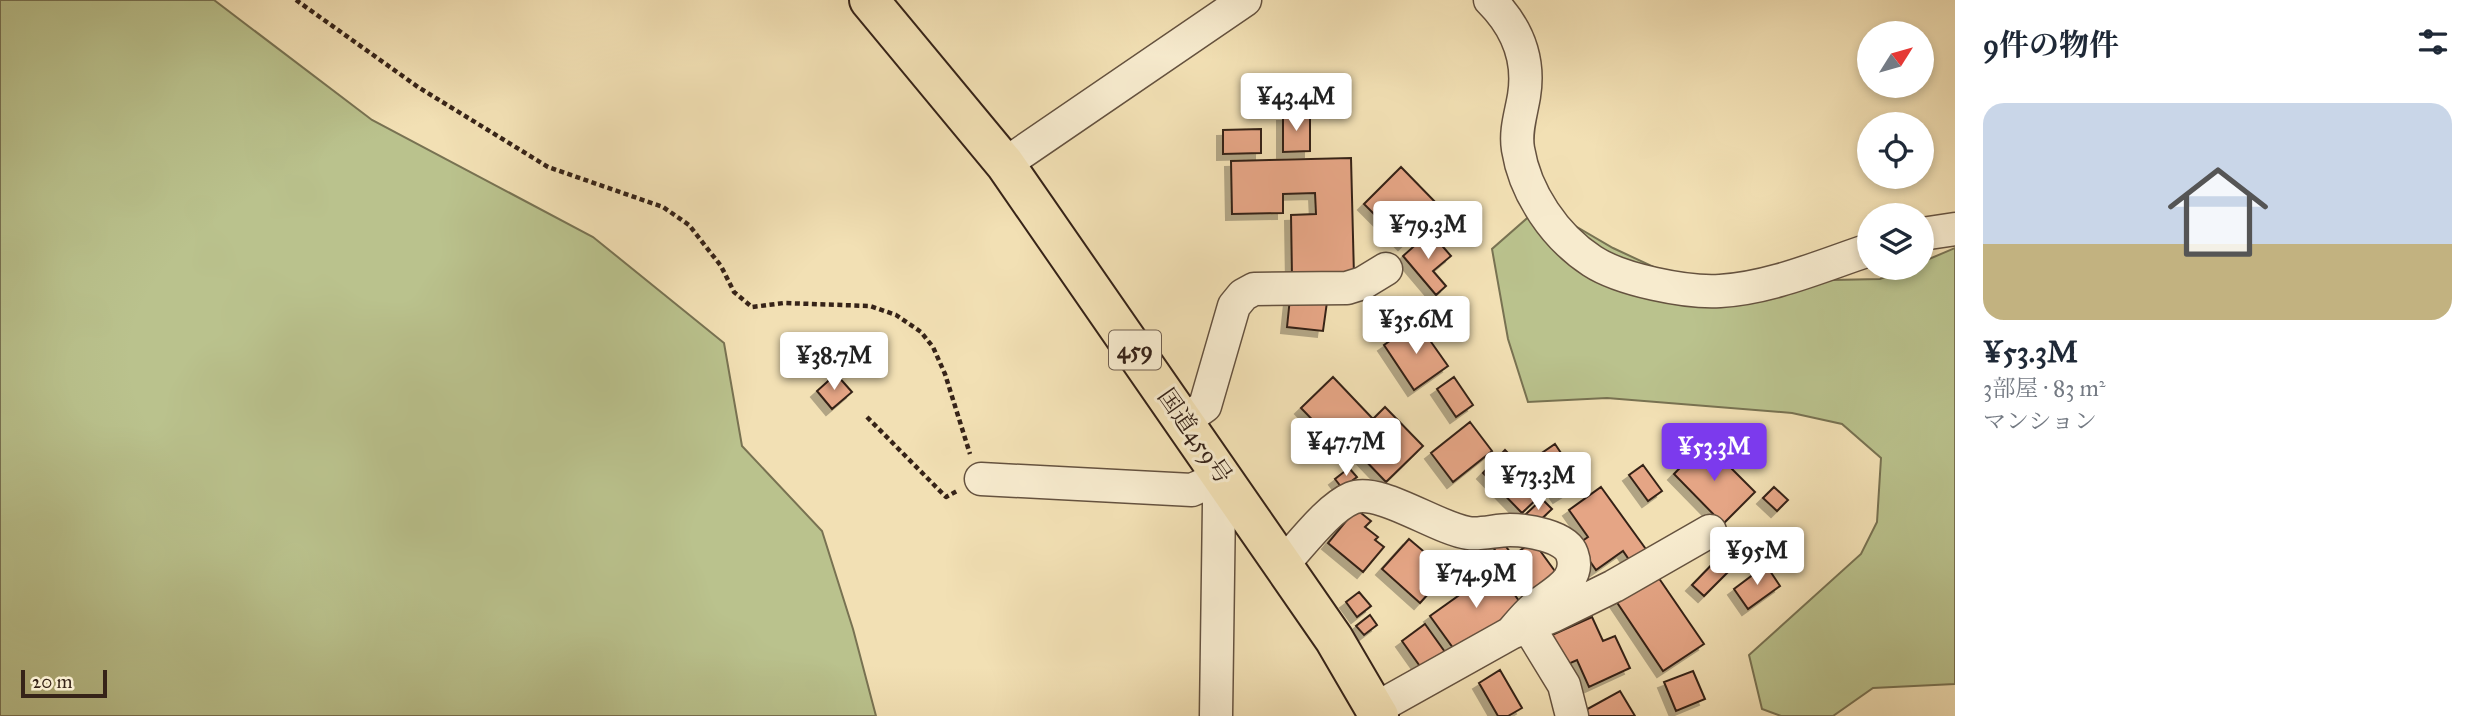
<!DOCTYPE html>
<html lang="ja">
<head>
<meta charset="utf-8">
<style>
  body { margin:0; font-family:"IM FELL Great Primer","Noto Serif JP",serif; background:#f2f2f3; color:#1f2937; height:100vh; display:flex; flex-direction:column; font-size:26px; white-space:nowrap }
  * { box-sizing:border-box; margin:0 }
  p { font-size:23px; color:#747a83 }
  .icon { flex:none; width:38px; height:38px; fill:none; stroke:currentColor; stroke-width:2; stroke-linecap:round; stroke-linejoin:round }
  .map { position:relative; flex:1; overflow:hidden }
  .panel { display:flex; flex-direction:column; background:#fff; width:525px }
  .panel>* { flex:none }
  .needle { width:46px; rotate:53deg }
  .controls { position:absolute; left:1857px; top:21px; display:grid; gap:14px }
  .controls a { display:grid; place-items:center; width:77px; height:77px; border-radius:50%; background:#fff; box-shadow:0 4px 10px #0003; font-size:35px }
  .scale { position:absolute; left:21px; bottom:18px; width:86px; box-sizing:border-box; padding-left:7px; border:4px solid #362318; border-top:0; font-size:19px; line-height:24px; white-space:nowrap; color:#362318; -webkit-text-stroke:5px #f7ebce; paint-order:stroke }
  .price { position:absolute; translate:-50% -60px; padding:0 16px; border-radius:7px; background:#fff; color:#222; font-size:23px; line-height:46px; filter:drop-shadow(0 2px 4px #0008) }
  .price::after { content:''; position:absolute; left:50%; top:42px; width:21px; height:16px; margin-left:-10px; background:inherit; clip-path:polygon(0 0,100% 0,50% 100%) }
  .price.on { background:#7c3aed; color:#fff }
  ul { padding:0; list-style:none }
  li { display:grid; align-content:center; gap:14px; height:371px; padding:0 28px }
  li+li { border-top:2px solid #e0e1e3 }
  li span { display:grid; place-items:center; height:217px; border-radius:21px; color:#555 }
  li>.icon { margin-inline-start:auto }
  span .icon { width:126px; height:126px; fill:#fffc; stroke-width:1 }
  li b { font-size:30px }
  h2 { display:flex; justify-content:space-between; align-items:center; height:84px; padding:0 28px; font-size:30px }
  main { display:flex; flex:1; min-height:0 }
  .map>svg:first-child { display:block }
  .green { fill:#bac28d; stroke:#787252; stroke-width:2 }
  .building { fill:#e5a585; stroke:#362318; stroke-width:2; filter:url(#shadow) }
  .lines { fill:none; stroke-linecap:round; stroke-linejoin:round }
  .minor-casing { stroke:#65523f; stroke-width:35 }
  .highway-casing { stroke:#362318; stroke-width:42 }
  .path { stroke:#362318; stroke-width:4.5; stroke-dasharray:5 3.5; stroke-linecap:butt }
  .minor { stroke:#f7ebce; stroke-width:32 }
  .highway { stroke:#f2e0b4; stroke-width:38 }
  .labels { text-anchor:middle; stroke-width:6; stroke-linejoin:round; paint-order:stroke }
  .shield { fill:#f7ebce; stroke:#705f4f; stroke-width:2 }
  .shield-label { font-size:23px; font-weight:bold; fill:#362318 }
  .street-label { font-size:24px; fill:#362318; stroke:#f7ebce }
</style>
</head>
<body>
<main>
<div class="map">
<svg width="1955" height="716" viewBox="0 0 1955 716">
  <defs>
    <filter id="shadow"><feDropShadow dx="-6" dy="6" stdDeviation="0" flood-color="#0004"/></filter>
  </defs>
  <rect width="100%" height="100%" fill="#f2e0b4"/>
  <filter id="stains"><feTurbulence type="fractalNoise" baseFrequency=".00286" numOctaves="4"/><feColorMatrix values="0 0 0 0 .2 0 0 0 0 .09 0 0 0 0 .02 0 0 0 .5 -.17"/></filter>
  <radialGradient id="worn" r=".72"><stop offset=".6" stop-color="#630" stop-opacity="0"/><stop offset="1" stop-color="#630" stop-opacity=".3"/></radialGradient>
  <!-- green -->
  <path class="green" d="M0,0H214L372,120L593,237L724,343L742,446L822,531L853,629L876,716H0Z
    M1541,206L1613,248L1688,283L1880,279L1907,268H1922V262L1955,248V684L1873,688L1833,716H1781L1762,709L1749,655L1861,554L1877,522L1881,458L1842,424L1792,413L1607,398L1528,402L1508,339L1492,249Z"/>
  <!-- building -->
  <path class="building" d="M1283,115H1310V151L1283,152Z
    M1261,129V153L1223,154V130Z
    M1351,158L1354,276L1292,277L1291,215L1316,214L1315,193L1283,194V213L1232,214L1231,161Z
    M1401,167L1441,208L1404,244L1364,204Z
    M1430,232L1451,256L1433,271L1446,286L1436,295L1403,256Z
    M1290,298L1327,302L1323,331L1287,327Z
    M1417,322L1448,366L1414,390L1384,345Z
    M836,374L852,392L832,409L817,391Z
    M1333,377L1373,419L1385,407L1423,446L1386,482L1360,455L1353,462L1301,408Z
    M1454,377L1473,405L1456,417L1437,389Z
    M1470,422L1492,451L1453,482L1431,453Z
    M1705,442L1755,492L1723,524L1674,474Z
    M1555,444L1581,483L1559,497L1533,459Z
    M1505,450L1545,491L1522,513L1483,473Z
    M1643,465L1662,491L1648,501L1629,475Z
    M1349,468L1357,477L1342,488L1335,479Z
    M1601,487L1648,552L1632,564L1623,551L1596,570L1578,544L1588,537L1569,510Z
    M1774,487L1788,500L1777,511L1763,498Z
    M1542,499L1552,509L1534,526L1524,516Z
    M1356,509L1371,521L1365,527L1378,537L1375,540L1384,547L1363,572L1328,543Z
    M1409,539L1448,572L1420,603L1382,569Z
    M1501,540L1510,552L1501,558L1492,546Z
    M1533,541L1557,574L1533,591L1510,558Z
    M1726,550L1738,562L1704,596L1692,585Z
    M1766,565L1780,586L1748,609L1734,589Z
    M1496,569L1522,605L1456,652L1430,616Z
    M1656,574L1704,644L1663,671L1616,601Z
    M1359,592L1371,606L1357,617L1346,602Z
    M1370,615L1377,625L1364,635L1356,626Z
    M1592,617L1603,641L1615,636L1630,668L1589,687L1577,660L1566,665L1552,635Z
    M1425,624L1445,652L1422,669L1402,641Z
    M1500,670L1522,708L1508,716H1498L1479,683Z
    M1693,671L1705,699L1676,711L1664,682Z
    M1620,691L1635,716H1584L1582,712Z"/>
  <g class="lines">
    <defs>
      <path id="minor" d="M1490,0C1517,27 1530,59 1524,96C1521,114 1515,131 1518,149C1525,193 1555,237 1592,261C1621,280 1687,293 1720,291C1771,288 1821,266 1869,250
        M1005,164L1245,0
        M1922,234L1955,229
        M1184,421L1205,406L1234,306L1243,295L1254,289L1347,288L1363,283L1386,269
        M981,479L1192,490L1222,476
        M1283,564C1301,545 1328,508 1352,498C1379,487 1436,528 1468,533C1481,535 1496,530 1510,530C1527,530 1566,536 1572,554C1582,582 1551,593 1533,609C1525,616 1518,625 1511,633
        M1528,626L1564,685L1572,716
        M1375,709L1511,633L1553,616L1614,586L1710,531
        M1216,716L1219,504L1222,476"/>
      <path id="highway" d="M869,0L1005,164L1334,639L1379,716"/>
    </defs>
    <!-- minor casing -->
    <use href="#minor" class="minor-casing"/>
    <!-- highway casing -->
    <use href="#highway" class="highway-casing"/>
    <!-- path -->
    <path class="path" d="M296,0L418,87L548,167L663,207L689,225L721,266L734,292L752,307L784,303L870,306L896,315L921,332L933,347L945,374L970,454
      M867,417L946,497L957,491"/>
    <!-- minor -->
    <use href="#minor" class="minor"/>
    <!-- highway -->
    <use href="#highway" class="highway"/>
  </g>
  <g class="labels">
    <!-- shield labels -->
    <rect class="shield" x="1109" y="330.5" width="52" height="39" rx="5"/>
    <g class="shield-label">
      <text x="1135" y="358">459</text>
    </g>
    <!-- street labels -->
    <g class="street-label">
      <text transform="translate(1195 436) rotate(55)" y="8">国道459号</text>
    </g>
  </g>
  <rect width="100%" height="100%" filter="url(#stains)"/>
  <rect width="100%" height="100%" fill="url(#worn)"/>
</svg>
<div class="controls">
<a><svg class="needle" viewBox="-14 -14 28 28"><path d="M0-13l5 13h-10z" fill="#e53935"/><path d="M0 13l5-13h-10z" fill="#747a83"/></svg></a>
<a><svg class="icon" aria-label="locate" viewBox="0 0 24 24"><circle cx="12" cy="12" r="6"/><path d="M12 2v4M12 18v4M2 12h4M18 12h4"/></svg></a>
<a><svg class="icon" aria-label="layers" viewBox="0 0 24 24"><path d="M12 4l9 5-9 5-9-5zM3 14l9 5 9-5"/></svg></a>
</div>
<div class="scale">20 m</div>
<b class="price" style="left:1296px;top:133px">¥43.4M</b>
<b class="price" style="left:1428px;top:261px">¥79.3M</b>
<b class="price" style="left:1416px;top:356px">¥35.6M</b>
<b class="price" style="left:834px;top:392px">¥38.7M</b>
<b class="price" style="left:1346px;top:478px">¥47.7M</b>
<b class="price on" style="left:1714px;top:483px">¥53.3M</b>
<b class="price" style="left:1538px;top:512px">¥73.3M</b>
<b class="price" style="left:1757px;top:587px">¥95M</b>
<b class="price" style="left:1476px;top:610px">¥74.9M</b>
</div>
<section class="panel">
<h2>9件の物件<svg class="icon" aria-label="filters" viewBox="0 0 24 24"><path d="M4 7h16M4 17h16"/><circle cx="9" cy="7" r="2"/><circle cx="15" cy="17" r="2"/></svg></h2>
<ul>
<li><span style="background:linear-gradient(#c9d6e8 65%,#c2b280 0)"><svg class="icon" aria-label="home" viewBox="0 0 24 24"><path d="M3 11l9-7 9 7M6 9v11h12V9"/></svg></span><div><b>¥53.3M</b><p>3部屋 · 83 m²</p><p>マンション</p></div></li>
</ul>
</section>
</main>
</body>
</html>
